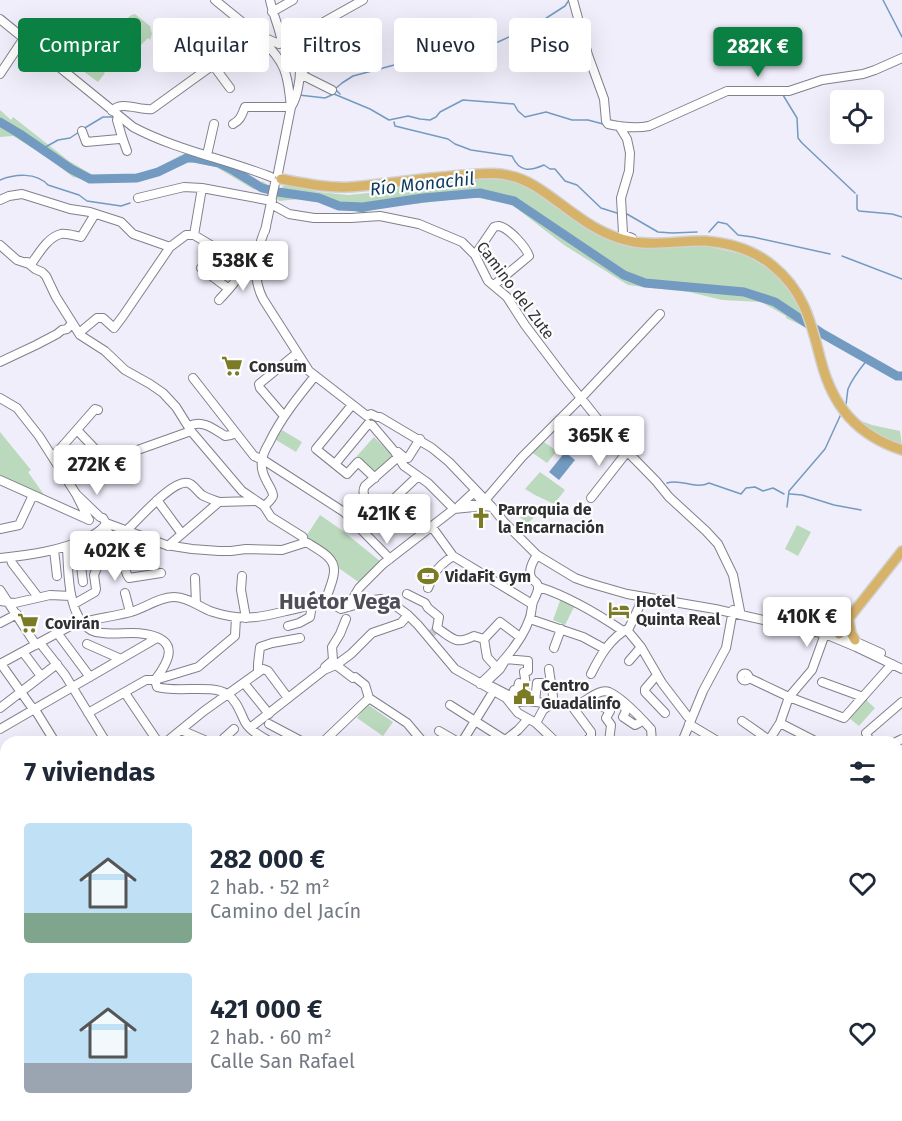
<!DOCTYPE html>
<html lang="es">
<head>
<meta charset="utf-8">
<style>
  body { margin:0; font-family:"Fira Sans",sans-serif; background:#f6f6f7; color:#1f2937; height:100vh; display:flex; flex-direction:column; font-size:22px; white-space:nowrap }
  * { box-sizing:border-box; margin:0 }
  p { font-size:20px; color:#747a83 }
  .icon { flex:none; width:33px; height:33px; fill:none; stroke:currentColor; stroke-width:2; stroke-linecap:round; stroke-linejoin:round }
  .map { position:relative; flex:1; overflow:hidden }
  .details { position:absolute; left:0px; top:736px; width:903px; height:386px; display:flex; flex-direction:column; background:#fff; border-radius:18px 18px 0 0; box-shadow:0 6px 24px #0002 }
  .details>* { flex:none }
  .top-card { position:absolute; left:18px; top:18px; width:600px; height:54px; display:flex; gap:12px }
  .tools { position:absolute; left:830px; top:90px; display:grid; gap:12px }
  .tools a { display:grid; place-items:center; width:54px; height:54px; border-radius:6px; background:#fff; box-shadow:0 6px 24px #0002; font-size:30px }
  .price { position:absolute; translate:-50% -51px; padding:0 14px; border-radius:6px; background:#fff; color:#222; font-size:20px; line-height:39px; filter:drop-shadow(0 2px 3px #0008) }
  .price::after { content:''; position:absolute; left:50%; top:36px; width:18px; height:14px; margin-left:-9px; background:inherit; clip-path:polygon(0 0,100% 0,50% 100%) }
  .price.active { background:#0b8043; color:#fff }
  ul { padding:0; list-style:none }
  li { display:flex; align-items:center; gap:18px; height:150px; padding:0 24px }
  li span { display:grid; place-items:center; flex:none; width:168px; height:120px; border-radius:6px; color:#555 }
  li>.icon { margin-inline-start:auto }
  span .icon { width:72px; height:72px; fill:#fffc; stroke-width:1 }
  li b { font-size:26px }
  h2 { display:flex; justify-content:space-between; align-items:center; height:72px; padding:0 24px; font-size:26px }
  .tag { padding:0 21px; border-radius:6px; background:#fff; box-shadow:0 6px 24px #0002; font-size:21px; line-height:54px }
  .tag.active { background:#0b8043; color:#fff }
  .map>svg:first-child { display:block }
  .green { fill:#bbd9bc }
  .water { fill:#739ac0 }
  .lines { fill:none; stroke-linecap:round; stroke-linejoin:round }
  .stream { stroke:#739ac0; stroke-width:1.5 }
  .river { stroke:#739ac0; stroke-width:9 }
  .minor-tunnel { stroke:#cac8d3; stroke-width:8; stroke-dasharray:8 4; stroke-linecap:butt }
  .minor-casing { stroke:#82808b; stroke-width:10 }
  .major-casing { stroke:#d1d1d2; stroke-width:12 }
  .minor { stroke:#fff; stroke-width:8 }
  .major { stroke:#d7b36a; stroke-width:9 }
  .labels { text-anchor:middle; stroke-width:4.5; stroke-linejoin:round; paint-order:stroke }
  .street-label { font-size:16px; fill:#302f34; stroke:#fdfdfd }
  .poi-label { font-size:16px; font-weight:bold; fill:#302f34; stroke:#fdfdfd; text-anchor:start }
  .water-label { font-size:18px; font-style:italic; fill:#0f3c61; stroke:#fdfdfd }
  .district-label { font-size:22px; font-weight:bold; fill:#504d58; stroke:#fdfdfd }
</style>
</head>
<body>
<div class="map">
<svg width="902" height="1121" viewBox="0 0 902 1121">
  <rect width="100%" height="100%" fill="#f1eefb"/>
  <!-- green -->
  <path class="green" d="M135,14L150,26L152,34L150,40L148,38L140,46H136L123,30C124,23 126,16 135,14Z
    M111,33H121L124,37L111,48L119,59L108,68L89,53Z
    M86,58L105,73L98,82L79,68L80,61Z
    M0,110L11,120L13,117L69,161L93,175L106,177L122,176L140,173L157,168L187,152L221,163L248,180L261,185L262,181L268,185L267,192L253,189L216,167L197,163L188,162L157,175L137,181L100,183L73,177L47,157L13,136L0,137Z
    M490,179L507,180L521,184L542,196L595,234L618,243L654,248L706,246L746,255L773,272L794,297L809,329L786,318V316L761,302L722,300L689,292L644,287L628,285L564,245L511,204L472,197L415,204L373,207V210L363,213L312,200L299,199L279,201L277,199L276,195L285,184L319,192L348,195L378,192L390,187L443,182Z
    M856,419L872,425L900,431L902,446L871,432Z
    M282,430L302,442L296,452L276,440Z
    M0,432L31,470L28,472L47,499L0,476Z
    M374,437L392,455L391,459L375,474L356,457Z
    M541,440L557,451L547,463L530,451Z
    M540,472L565,490L554,504L535,495L525,489Z
    M532,505L535,509L539,505L544,510L541,516L537,514L527,524L519,516Z
    M320,515L343,531L381,562L360,583L337,567L305,538Z
    M797,525L811,532L798,556L785,549Z
    M561,598L575,605L565,625L553,620Z
    M865,699L875,708L859,726L849,718Z
    M367,704L393,722L383,736L357,718Z"/>
  <!-- water -->
  <path class="water" d="M565,452L575,460L559,480L549,472Z"/>
  <g class="lines">
    <!-- stream -->
    <path class="stream" d="M883,0L902,37
      M340,94L335,89L342,83L353,76L413,60L443,61L473,51L485,44L498,42L537,24L565,6L569,0
      M299,95L325,98L334,94L370,109L389,120L408,116L420,119L430,120L436,117L440,112L463,100L489,102
      M783,95L797,118L798,138L802,143L855,193
      M490,102L514,104L518,111L525,117L546,112L572,120H588L603,124
      M394,122L395,126L448,139L455,144L471,150L512,156C520,173 530,171 544,165L550,169H555L565,181L577,185L601,208L620,214
      M83,129L103,117H114
      M42,149L58,140L70,138L79,132
      M0,180C15,174 36,172 48,185L79,195L87,201L121,206L130,203
      M857,195V209L859,211L892,214L902,217
      M339,206L367,213
      M627,214L658,232L672,233L697,232
      M709,232L718,222L727,224L738,235L753,237L830,254
      M842,256L902,279
      M846,404C847,399 847,394 848,389C853,377 860,369 868,359
      M667,483C681,478 695,490 709,483L741,494L746,488L755,487L763,491L773,488L784,494
      M790,494L802,495L834,505L861,510
      M787,507L789,491L825,449L841,414"/>
    <!-- river -->
    <path class="river" d="M0,122L20,134L71,169L90,179L137,178L158,172L187,158H194L219,163L231,169L262,188L278,192L319,198L339,206L363,207L423,198L480,193L514,201L624,275L645,283L744,292L775,302L823,334L897,376H902"/>
    <!-- minor-tunnel -->
    <path class="minor-tunnel" d="M431,634L436,629"/>
    <defs>
      <path id="minor" d="M215,0C235,17 275,45 284,69C289,81 289,93 291,106
        M270,0C273,15 280,29 282,43
        M573,0L588,55L604,99L606,121L608,124C622,127 635,129 649,126L727,91H789L822,80L863,74L875,70L902,58
        M272,12L293,0
        M0,19L133,127C176,150 226,159 271,177
        M256,34L279,44L282,43C289,48 300,61 300,71C300,81 297,98 291,107L278,173
        M194,45L207,69
        M285,46L288,42L363,0
        M213,65L230,88
        M300,72L349,43
        M0,74L24,38
        M300,74L332,90
        M112,111C121,100 140,111 152,109L256,34
        M233,124C241,120 242,114 245,107H291
        M619,126L627,139L630,153L629,171L621,198L623,233L624,235L632,238
        M82,131L86,142L119,139L122,137L117,120L118,116
        M122,137L127,151
        M207,155L214,124
        M138,198L184,187L202,188L272,201
        M0,200L9,196L22,194L70,209L90,212L121,222L133,234L170,247
        M271,204L289,214L314,218H351L380,216L419,224L462,242L475,255L488,281L507,297L525,325L565,378L608,432L656,481L669,497L706,531L718,544L733,575L740,611
        M266,227C256,252 251,275 263,299L309,371L367,416
        M265,231L275,183
        M194,235L202,188
        M0,245L17,260L29,264L35,269L42,272L46,276L56,297L80,335L105,351L125,370L150,384L163,393L176,407L191,431L242,491L264,506L271,517L303,537L304,543H308C318,550 335,557 334,571C334,580 328,591 326,600
        M475,255L494,227C496,226 497,226 499,226C509,228 526,247 529,256L494,285
        M26,262L32,263C39,253 48,237 61,234C67,233 75,236 81,237L95,214
        M201,268L229,289
        M219,300C228,290 237,282 241,269
        M79,333L97,318H103L114,328L123,316L170,247L186,235H194L229,256L238,264L241,269
        M0,362L36,345L57,334L62,330L67,329L72,323
        M193,378L254,456L265,461L344,512L390,559
        M0,398L17,408L39,436L76,494L89,520
        M352,405L316,449L347,474L358,462L375,478
        M284,416L260,388L259,384L297,353
        M367,416L371,414L377,417H380L432,448L449,462L492,507L504,522L537,555L575,578L589,583L627,594L715,609L825,634L856,647L902,669
        M372,425L395,452L404,466L428,483L454,509
        M189,426C202,419 214,429 225,436L231,435L235,433
        M77,430L115,470
        M132,452L191,431
        M398,452L405,458H408L420,439
        M53,457L95,409L98,410
        M398,457L365,486C359,497 372,505 379,513L418,476
        M335,464L368,424
        M0,480L89,520
        M474,492L483,502V504L459,506Z
        M76,494L100,517L103,518L106,523L166,545L192,549L219,551H231L246,549L282,550L304,543
        M591,498L627,452
        M486,499L522,457L581,398L660,314
        M157,500L182,534
        M264,506C267,504 272,499 273,496C274,489 259,476 262,460C263,454 266,448 269,443C281,418 298,397 315,376
        M104,527C111,535 122,553 124,564C126,570 125,573 129,578L161,573
        M432,527L453,556L532,604
        M0,529L19,525L33,495
        M128,531L129,528C140,518 173,479 188,483C193,484 197,491 202,495C207,498 214,500 219,502
        M78,542L83,582
        M168,546L219,502L255,501
        M67,547C68,568 68,607 83,623C88,630 95,633 103,633C117,635 131,631 145,634C180,640 170,660 155,680L157,687C176,693 212,684 227,694C237,701 240,712 245,722C250,731 262,737 271,742
        M54,550L57,576
        M10,557L12,563L38,597
        M0,558C31,555 59,551 88,538C95,534 103,530 106,523
        M242,576L241,590L246,618
        M195,578L196,604
        M539,587C567,596 598,614 623,631
        M428,588C435,571 437,567 453,556
        M0,590L36,645
        M125,593L130,612
        M407,594L425,603L428,608L439,617L437,628C454,639 455,645 474,636L484,639L487,657L497,668
        M326,600L341,609L373,600L381,599L393,604L408,615L418,625L455,669L506,698L518,713L536,723L556,742
        M0,601L15,603L50,595L71,596
        M74,604L95,592L96,589L94,575L99,563L93,535
        M348,607L359,588L383,564L454,509L484,506L492,507
        M530,619L583,637L605,649
        M0,623L17,614
        M288,626L299,623L310,617L312,605
        M627,630L641,647L662,683L688,717L691,718
        M834,632L881,653
        M58,634L90,677
        M484,639L500,622L520,637
        M40,643L65,675L106,742
        M87,644L121,659
        M554,648L561,629
        M23,652L41,676
        M506,659L528,661V671L524,672L526,685L519,683L517,691L514,690L512,697L485,683L500,669Z
        M629,661L641,647
        M0,664L72,625C91,619 111,617 131,612C145,608 159,597 174,597C189,597 200,608 213,612C241,621 258,618 286,611C300,608 313,605 326,600
        M1,664L33,709
        M336,665L353,678L355,677L365,685L369,698L407,723L423,742
        M325,667L333,660L332,647L340,634L346,619
        M549,669C550,681 554,692 553,704
        M258,671V664L260,647L272,643L300,638
        M741.5 677a3.5 3.5 0 1 1 7 0a3.5 3.5 0 1 1-7 0Z
        M591,674C600,656 610,638 629,628L639,607L641,597
        M657,675L645,689V692L665,713
        M749,678L789,697L844,718L892,664
        M822,682L863,697
        M244,683L269,714
        M480,684C498,668 521,643 529,620C532,614 531,608 533,602C535,597 538,593 538,588C539,582 533,582 531,577C528,570 533,561 537,555
        M125,693L158,742
        M591,697L598,704L610,711L606,718L611,725L609,742
        M535,702L537,683H550
        M512,704C535,696 555,709 576,705C587,702 598,688 609,692C623,698 641,718 651,729L652,742
        M623,704L626,711L623,717L635,725L639,723
        M450,705L505,740
        M574,705V709L591,732V736L586,742
        M0,708L57,664
        M34,708L55,742
        M88,713L146,680H155L198,667L235,636L236,617
        M742,721L769,740L780,723L789,697L812,670L825,634
        M536,723L543,710L547,707L549,703
        M780,723L817,742
        M269,724L303,742
        M689,724L719,742
        M250,728L324,670L336,665L351,654L372,633L401,623L408,615
        M0,729L157,638
        M181,730L209,742
        M439,731L458,742
        M166,742L204,711L263,669L268,671L288,698
        M221,742L224,738L234,729
        M323,742L369,698
        M462,742L493,692
        M503,742L518,730L528,719
        M616,742H617
        M682,742L703,691L726,648L733,610
        M870,742L866,733L902,702
        M896,742L902,739
        M897,766L902,763
        M0,769L6,773
        M0,802L6,804
        M0,825L6,833
        M0,879L6,873
        M0,892L6,901
        M0,909L6,916
        M897,910L902,920
        M0,957L6,963
        M897,966L902,964
        M0,972L6,967
        M0,986L6,981
        M0,1003L6,1012
        M897,1036L902,1033
        M898,1080L902,1087
        M897,1097L902,1098
        M0,1114L6,1107
        M42,1116L49,1121
        M99,1116L101,1121
        M153,1116L155,1121
        M182,1116L193,1121
        M252,1116L256,1121
        M354,1116L369,1121
        M503,1116L509,1121
        M565,1116L571,1121
        M628,1116L630,1121
        M660,1116L668,1121
        M703,1117L704,1116
        M281,1121L289,1116
        M344,1121L346,1116
        M444,1121L448,1116
        M485,1121L488,1116
        M747,1121L748,1116"/>
      <path id="major" d="M281,179C303,183 326,188 349,187C388,184 427,177 466,175C481,174 496,172 511,176C529,180 544,192 558,202C582,220 604,237 634,242C658,246 682,240 706,241C730,243 754,250 773,266C805,292 811,323 821,361C833,407 857,435 902,450
        M849,622L851,633L855,640
        M825,629L845,623
        M839,634L845,623L902,551"/>
    </defs>
    <!-- minor casing -->
    <use href="#minor" class="minor-casing"/>
    <!-- major casing -->
    <use href="#major" class="major-casing"/>
    <!-- minor -->
    <use href="#minor" class="minor"/>
    <!-- major -->
    <use href="#major" class="major"/>
  </g>
  <!-- icons -->
  <defs>
    <symbol id="supermarket-bare" viewBox="-9 -9 18 18"><path d="M-6-5.5h2.5l.6 2H6L4.5 2H-2.5L-4.4-4H-6ZM-1.5 3.2a1.3 1.3 0 1 0 .1 0ZM3 3.2a1.3 1.3 0 1 0 .1 0Z" fill="#7a7b24" stroke="#fdfdfd" stroke-width="2.5" paint-order="stroke"/></symbol>
    <symbol id="church-bare" viewBox="-9 -9 18 18"><path d="M-1.2-6h2.4v3.5h3.3v2.4h-3.3V6h-2.4V-.1h-3.3v-2.4h3.3Z" fill="#7a7b24" stroke="#fdfdfd" stroke-width="2.5" paint-order="stroke"/></symbol>
    <symbol id="stadium-bare" viewBox="-9 -9 18 18"><path d="M0-5a6.5 5 0 1 0 0 10a6.5 5 0 1 0 0-10ZM-3.5-1.8h7v3.6h-7Z" fill="#7a7b24" stroke="#fdfdfd" stroke-width="2.5" paint-order="stroke"/></symbol>
    <symbol id="hotel-bare" viewBox="-9 -9 18 18"><path d="M-6-4.5h1.5V1H6V5H4.5V3h-9V5H-6ZM-4 0a1.8 1.8 0 1 1 3.6 0ZM.5 0V-2.5h3Q6-2.5 6 0Z" fill="#7a7b24" stroke="#fdfdfd" stroke-width="2.5" paint-order="stroke"/></symbol>
    <symbol id="civic-bare" viewBox="-9 -9 18 18"><path d="M-.6-6.5H3V-4.5H.6V-3L4-1V1h2V6H-6V1h2V-1L-.6-3ZM-1.2 2.5V6h2.4V2.5Z" fill="#7a7b24" stroke="#fdfdfd" stroke-width="2.5" paint-order="stroke"/></symbol>
  </defs>
  <g fill-rule="evenodd">
    <use href="#supermarket-bare" x="217" y="351" width="30" height="30"/>
    <use href="#church-bare" x="466" y="503" width="30" height="30"/>
    <use href="#stadium-bare" x="413" y="561" width="30" height="30"/>
    <use href="#hotel-bare" x="604" y="595" width="30" height="30"/>
    <use href="#supermarket-bare" x="13" y="608" width="30" height="30"/>
    <use href="#civic-bare" x="509" y="679" width="30" height="30"/>
  </g>
  <g class="labels">
    <!-- street labels -->
    <g class="street-label">
      <text transform="translate(516 290) rotate(53)" y="6">Camino del Zute</text>
    </g>
    <!-- poi labels -->
    <g class="poi-label">
      <text x="249" y="372">Consum</text>
      <text x="498" y="515">Parroquia de<tspan x="498" dy="18">la Encarnación</tspan></text>
      <text x="445" y="582">VidaFit Gym</text>
      <text x="636" y="607">Hotel<tspan x="636" dy="18">Quinta Real</tspan></text>
      <text x="45" y="629">Covirán</text>
      <text x="541" y="691">Centro<tspan x="541" dy="18">Guadalinfo</tspan></text>
    </g>
    <!-- water labels -->
    <g class="water-label">
      <text transform="translate(422 184) rotate(-6)" y="6">Río Monachil</text>
    </g>
    <!-- district labels -->
    <g class="district-label">
      <text x="340" y="609">Huétor Vega</text>
    </g>
  </g>
</svg>
<div class="tools">
<a><svg class="icon" aria-label="locate" viewBox="0 0 24 24"><circle cx="12" cy="12" r="6"/><path d="M12 2v4M12 18v4M2 12h4M18 12h4"/></svg></a>
</div>
<b class="price active" style="left:758px;top:78px">282K €</b>
<b class="price" style="left:243px;top:292px">538K €</b>
<b class="price" style="left:599px;top:467px">365K €</b>
<b class="price" style="left:97px;top:496px">272K €</b>
<b class="price" style="left:387px;top:545px">421K €</b>
<b class="price" style="left:115px;top:582px">402K €</b>
<b class="price" style="left:807px;top:648px">410K €</b>
<div class="top-card">
<a class="tag active">Comprar</a>
<a class="tag">Alquilar</a>
<a class="tag">Filtros</a>
<a class="tag">Nuevo</a>
<a class="tag">Piso</a>
</div>
<section class="details">
<h2>7 viviendas<svg class="icon" aria-label="filters" viewBox="0 0 24 24"><path d="M4 7h16M4 17h16"/><circle cx="9" cy="7" r="2"/><circle cx="15" cy="17" r="2"/></svg></h2>
<ul>
<li><span style="background:linear-gradient(#bfe0f5 75%,#7fa58c 0)"><svg class="icon" aria-label="home" viewBox="0 0 24 24"><path d="M3 11l9-7 9 7M6 9v11h12V9"/></svg></span><div><b>282 000 €</b><p>2 hab. · 52 m²</p><p>Camino del Jacín</p></div><svg class="icon" aria-label="heart" viewBox="0 0 24 24"><path d="M12 20l-8-8c-3-5 5-10 8-4 3-6 11-1 8 4z"/></svg></li>
<li><span style="background:linear-gradient(#bfe0f5 75%,#9aa5b1 0)"><svg class="icon" aria-label="home" viewBox="0 0 24 24"><path d="M3 11l9-7 9 7M6 9v11h12V9"/></svg></span><div><b>421 000 €</b><p>2 hab. · 60 m²</p><p>Calle San Rafael</p></div><svg class="icon" aria-label="heart" viewBox="0 0 24 24"><path d="M12 20l-8-8c-3-5 5-10 8-4 3-6 11-1 8 4z"/></svg></li>
</ul>
</section>
</div>
</body>
</html>
